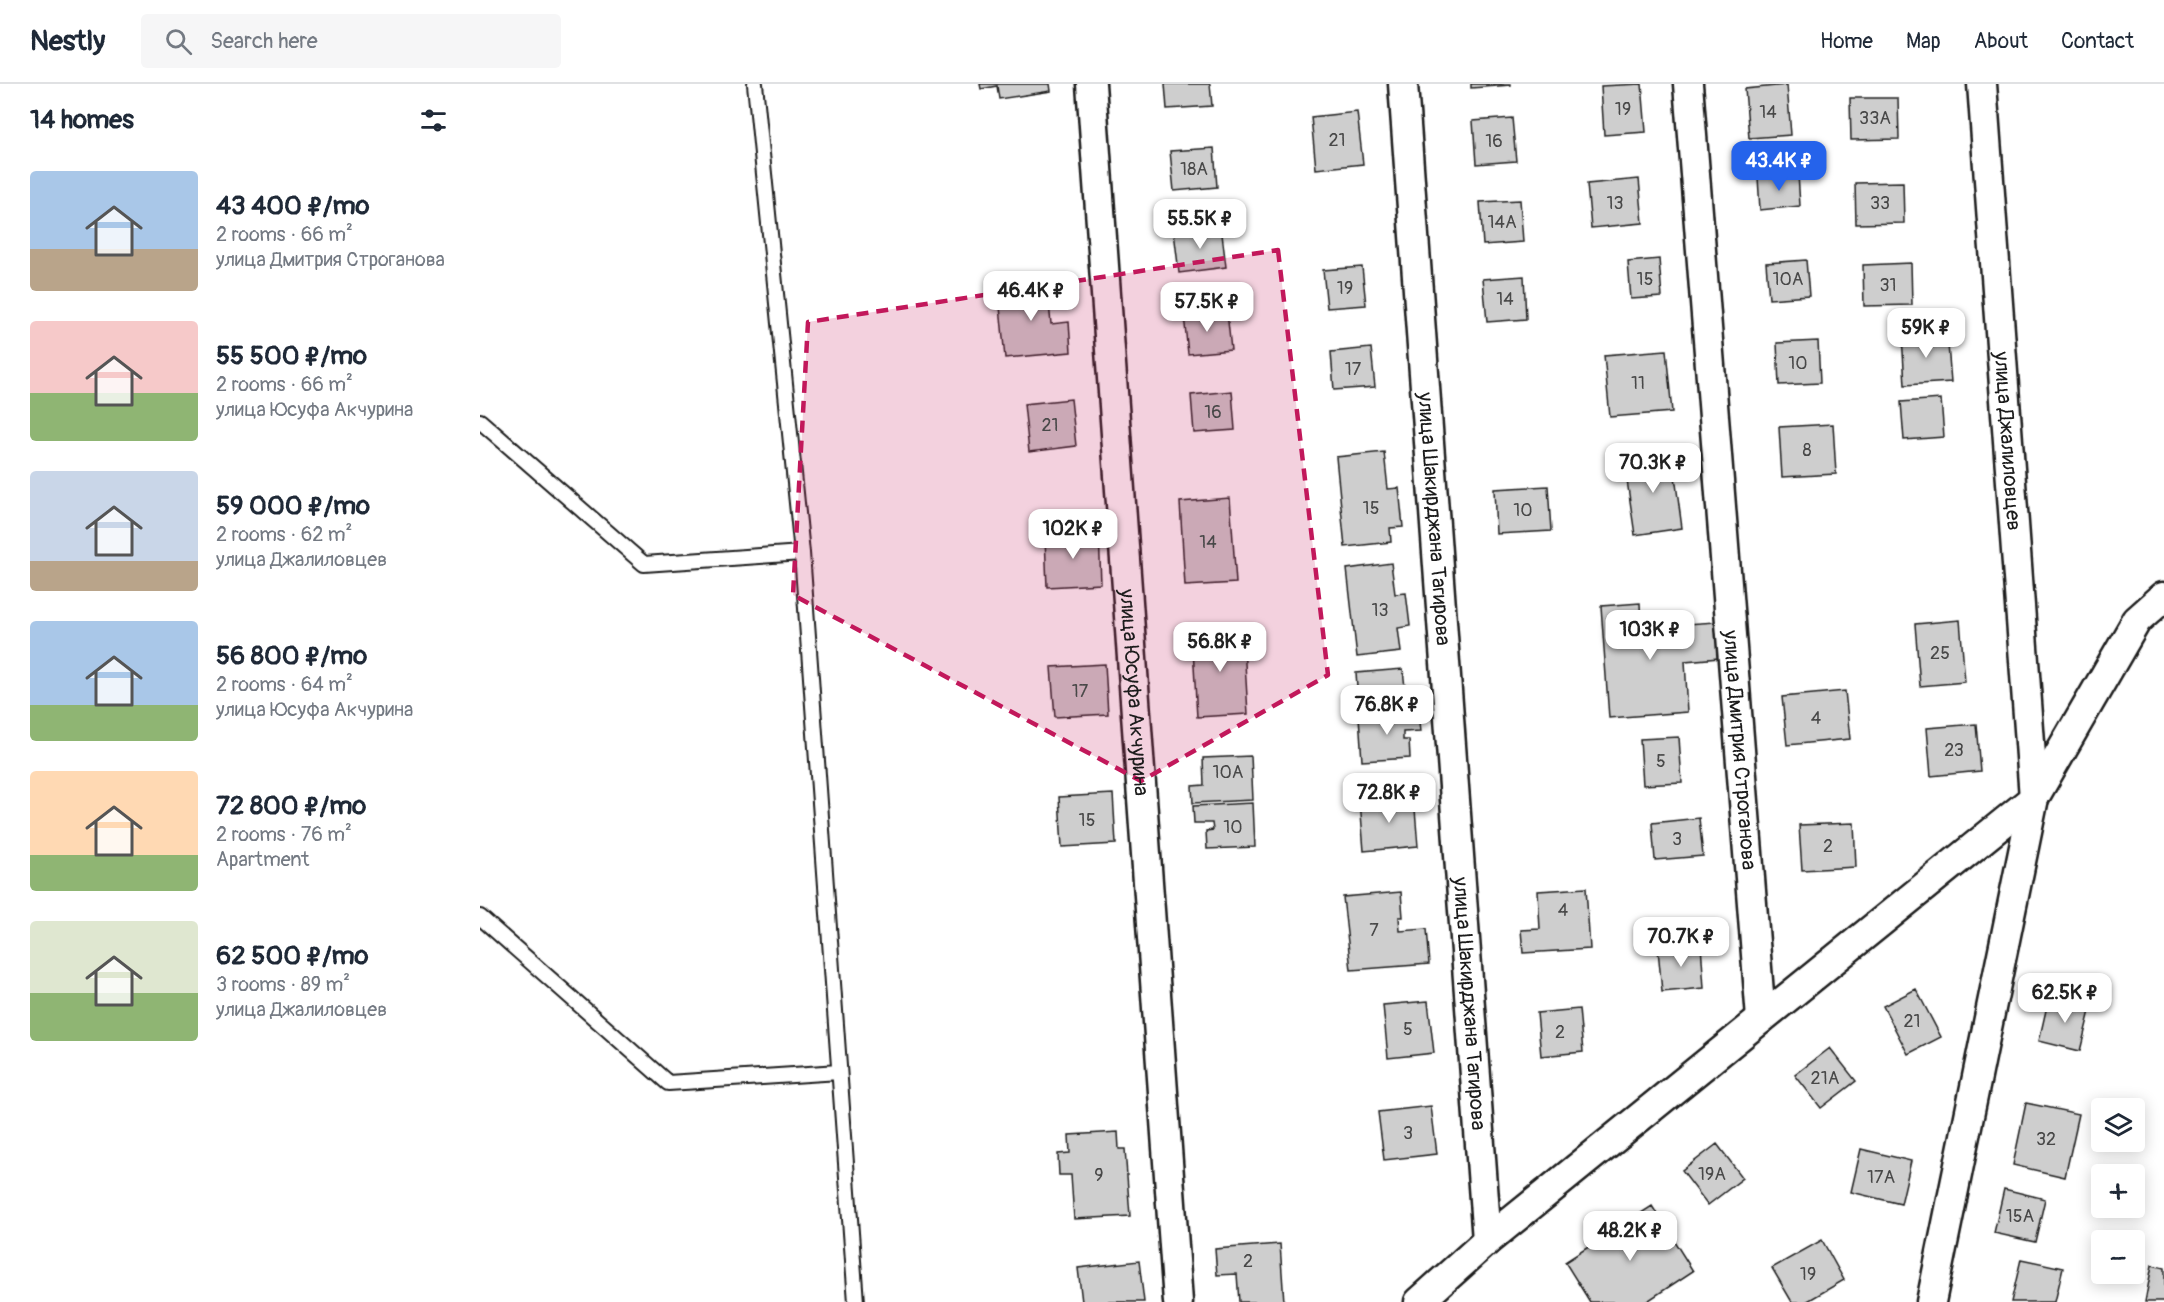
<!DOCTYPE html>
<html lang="en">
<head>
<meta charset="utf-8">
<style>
  body { margin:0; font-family:Pangolin,sans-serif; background:#f6f6f7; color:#1f2937; height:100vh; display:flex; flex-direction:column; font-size:22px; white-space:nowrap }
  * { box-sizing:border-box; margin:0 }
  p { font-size:20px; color:#747a83 }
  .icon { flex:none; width:33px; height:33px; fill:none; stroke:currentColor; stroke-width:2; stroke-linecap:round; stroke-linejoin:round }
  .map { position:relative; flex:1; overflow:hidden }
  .drawer { display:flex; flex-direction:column; background:#fff; width:480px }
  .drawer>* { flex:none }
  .fabs { position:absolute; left:1611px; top:1014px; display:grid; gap:12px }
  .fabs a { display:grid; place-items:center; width:54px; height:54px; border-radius:6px; background:#fff; box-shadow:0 3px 15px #0003; font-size:30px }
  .price { position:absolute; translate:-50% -51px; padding:0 14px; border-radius:12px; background:#fff; color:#222; font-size:20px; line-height:39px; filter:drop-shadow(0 2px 3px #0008) }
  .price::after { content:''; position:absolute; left:50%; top:36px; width:18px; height:14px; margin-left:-9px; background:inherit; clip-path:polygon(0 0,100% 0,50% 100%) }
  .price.active { background:#2563eb; color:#fff }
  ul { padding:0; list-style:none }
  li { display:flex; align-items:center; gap:18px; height:150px; padding:0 30px }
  li span { display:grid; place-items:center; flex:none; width:168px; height:120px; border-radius:6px; color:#555 }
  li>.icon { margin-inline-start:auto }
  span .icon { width:72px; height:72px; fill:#fffc; stroke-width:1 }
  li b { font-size:26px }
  h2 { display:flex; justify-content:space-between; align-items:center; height:72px; padding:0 30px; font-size:26px }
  header { display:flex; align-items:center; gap:36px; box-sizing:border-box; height:84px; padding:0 30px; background:#fff; border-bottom:2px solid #e0e1e3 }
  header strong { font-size:28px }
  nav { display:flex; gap:33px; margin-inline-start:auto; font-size:21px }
  .search { width:420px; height:54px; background:#f6f6f7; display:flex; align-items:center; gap:15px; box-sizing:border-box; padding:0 21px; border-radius:6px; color:#747a83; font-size:22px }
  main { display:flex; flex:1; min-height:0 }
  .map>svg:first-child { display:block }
  .building { fill:#cecece; stroke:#1c1c1c; stroke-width:1.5 }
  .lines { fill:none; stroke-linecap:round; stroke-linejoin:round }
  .service-casing { stroke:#1c1c1c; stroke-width:18 }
  .minor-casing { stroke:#1c1c1c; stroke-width:33 }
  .service { stroke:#fff; stroke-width:14 }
  .minor { stroke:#fff; stroke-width:28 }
  .marked { fill:#c2185b; fill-opacity:0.2; stroke:#c2185b; stroke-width:4.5; stroke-dasharray:12 8; stroke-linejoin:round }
  .labels { text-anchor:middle; stroke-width:5; stroke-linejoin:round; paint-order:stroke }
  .number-label { font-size:18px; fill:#484848 }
  .street-label { font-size:21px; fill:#1c1c1c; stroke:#fff }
</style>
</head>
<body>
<header>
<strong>Nestly</strong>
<div class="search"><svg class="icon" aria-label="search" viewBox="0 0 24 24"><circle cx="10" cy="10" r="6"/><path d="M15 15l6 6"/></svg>Search here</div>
<nav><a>Home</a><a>Map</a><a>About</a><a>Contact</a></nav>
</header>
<main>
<section class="drawer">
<h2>14 homes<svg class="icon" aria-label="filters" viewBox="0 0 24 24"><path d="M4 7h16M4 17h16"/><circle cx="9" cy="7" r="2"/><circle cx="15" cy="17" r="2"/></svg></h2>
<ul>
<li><span style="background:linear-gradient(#a9c7e8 65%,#b9a48a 0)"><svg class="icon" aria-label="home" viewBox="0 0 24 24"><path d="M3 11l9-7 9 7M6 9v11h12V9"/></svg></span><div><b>43 400 ₽/mo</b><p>2 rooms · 66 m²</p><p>улица Дмитрия Строганова</p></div></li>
<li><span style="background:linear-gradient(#f6c9c9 60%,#8fb573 0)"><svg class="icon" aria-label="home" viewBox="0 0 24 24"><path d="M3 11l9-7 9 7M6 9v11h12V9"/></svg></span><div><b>55 500 ₽/mo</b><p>2 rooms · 66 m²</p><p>улица Юсуфа Акчурина</p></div></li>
<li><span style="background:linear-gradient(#c9d6e8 75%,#b9a48a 0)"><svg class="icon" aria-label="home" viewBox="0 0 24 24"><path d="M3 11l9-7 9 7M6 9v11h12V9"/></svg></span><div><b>59 000 ₽/mo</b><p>2 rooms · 62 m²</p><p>улица Джалиловцев</p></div></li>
<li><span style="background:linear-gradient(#a9c7e8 70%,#8fb573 0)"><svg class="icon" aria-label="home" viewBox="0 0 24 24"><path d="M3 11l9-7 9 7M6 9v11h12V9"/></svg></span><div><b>56 800 ₽/mo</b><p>2 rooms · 64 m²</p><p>улица Юсуфа Акчурина</p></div></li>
<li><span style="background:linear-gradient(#ffd9b3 70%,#8fb573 0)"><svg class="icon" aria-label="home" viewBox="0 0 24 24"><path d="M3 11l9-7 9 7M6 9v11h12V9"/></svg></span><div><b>72 800 ₽/mo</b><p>2 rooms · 76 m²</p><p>Apartment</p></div></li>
<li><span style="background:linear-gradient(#dfe7d0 60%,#8fb573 0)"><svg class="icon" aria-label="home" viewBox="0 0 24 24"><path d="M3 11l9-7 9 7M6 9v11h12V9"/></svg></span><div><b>62 500 ₽/mo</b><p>3 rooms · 89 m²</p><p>улица Джалиловцев</p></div></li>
</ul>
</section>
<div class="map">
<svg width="1684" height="1218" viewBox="0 0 1684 1218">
  <rect width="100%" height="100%" fill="#fff"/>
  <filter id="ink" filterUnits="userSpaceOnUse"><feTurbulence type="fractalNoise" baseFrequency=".0167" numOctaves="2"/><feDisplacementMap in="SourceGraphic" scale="12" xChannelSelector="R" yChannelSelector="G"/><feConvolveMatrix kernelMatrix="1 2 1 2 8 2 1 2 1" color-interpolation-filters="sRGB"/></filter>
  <g filter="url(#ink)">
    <!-- building -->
    <path class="building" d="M500,0H570L571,7L519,15L517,2L501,5Z
      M685,0H730L732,22L687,25Z
      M991,0H1031V1L991,4Z
      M1162,0L1166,48L1124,51L1121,2Z
      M1307,1L1311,51L1269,54L1265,5Z
      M1370,14H1418L1419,55L1371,56Z
      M877,28L883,80L836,85L831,33Z
      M1032,34L1036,77L996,80L993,37Z
      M734,64L737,103L694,107L690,67Z
      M1318,90L1320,122L1280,126L1278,93Z
      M1159,95L1163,139L1111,144L1107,100Z
      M1423,98L1424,139L1376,140L1375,99Z
      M1040,116L1043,158L1003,161L1000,118Z
      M741,142L746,183L699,189L694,148Z
      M1179,175L1182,213L1151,215L1148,178Z
      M1326,176L1329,212L1289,215L1286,179Z
      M1431,179L1432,221L1384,222L1383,181Z
      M882,183L886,221L847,224L843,186Z
      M1044,192L1046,235L1007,238L1003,195Z
      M567,198L571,240L589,238L591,268L525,274L518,202Z
      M747,228L751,266L708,270L704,231Z
      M1467,248L1471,298L1425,301L1422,251Z
      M1338,257L1340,299L1299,301L1297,259Z
      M891,264L895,303L854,306L851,268Z
      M1186,266L1192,328L1130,333L1124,271Z
      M752,307L755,346L714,349L711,311Z
      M591,315L596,362L549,368L544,320Z
      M1461,315L1464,353L1424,356L1421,318Z
      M1353,340L1356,390L1302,393L1299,343Z
      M904,368L908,405L919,404L923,443L910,444L911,458L865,463L856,373Z
      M1192,370L1202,444L1155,451L1144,376Z
      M1068,402L1071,447L1017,450L1015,405Z
      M750,414L756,499L705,502L700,418Z
      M619,450L621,500L567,503L565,453Z
      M911,479L915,510L926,509L930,542L918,544L921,568L877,573L867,485Z
      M1160,519L1161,543L1236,538L1239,574L1205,577L1208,628L1129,634L1121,522Z
      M1480,536L1485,598L1440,602L1435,540Z
      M763,545L768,630L717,633L712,548Z
      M625,580L628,630L575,633L571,583Z
      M923,585L925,604H919V612L938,610L939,628L879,633L876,589Z
      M1365,607L1370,655L1307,661L1302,613Z
      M939,629L941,647L923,648V656H929L930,674L882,677L879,633Z
      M1496,640L1500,687L1451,692L1447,644Z
      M1199,653L1202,699L1163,701L1160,655Z
      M771,672L773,716L713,719L712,702L724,701L723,674Z
      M633,710L636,760L582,763L579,713Z
      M934,713L938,762L884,767L880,717Z
      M773,719L775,763L727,765L726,747L733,746L732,739H714L713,722Z
      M1219,734L1223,772L1175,776L1172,739Z
      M1374,739L1376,783L1322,786L1319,741Z
      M1106,804L1110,865L1043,869L1041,846L1060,845L1058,807Z
      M921,808L923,833H919L920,847L946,845L949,880L871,886L863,813Z
      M1221,861L1224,904L1182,908L1178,865Z
      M1436,905L1461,953L1428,970L1403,922Z
      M1569,913L1611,923L1600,967L1559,957Z
      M948,917L954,969L908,974L903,921Z
      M1099,925L1103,968L1061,972L1057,929Z
      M1350,964L1376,997L1341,1024L1315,991Z
      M1546,1019L1599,1030L1585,1093L1533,1081Z
      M951,1022L957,1070L904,1076L898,1028Z
      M638,1048L639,1065H645L650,1132L594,1135L591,1091H579L578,1070L590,1069L589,1051Z
      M1237,1060L1263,1094L1228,1121L1202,1087Z
      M1381,1065L1431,1077L1421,1120L1371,1108Z
      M1524,1105L1565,1115L1555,1158L1514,1149Z
      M1172,1122L1213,1187L1166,1218H1110L1085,1178Z
      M1342,1156L1364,1196L1326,1218H1312L1292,1184Z
      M800,1160L804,1218H759L757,1190L737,1191L735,1165Z
      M1541,1175L1583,1184L1575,1218H1531Z
      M659,1177L664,1218H602L598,1184Z
      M1672,1181L1684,1184V1218H1665Z"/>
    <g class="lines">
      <defs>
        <path id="service" d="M275,0L322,469L376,1218
          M0,337L164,480L322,469
          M0,833L188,999L359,988"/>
        <g id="minor">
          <path id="s1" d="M611,0L698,1218"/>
          <path id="s2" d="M923,0L1007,1157"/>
          <path id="s3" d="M1208,0L1281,935"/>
          <path id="s4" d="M1502,0L1554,714"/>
          <path d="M1554,714L1657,536L1684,512"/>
          <path d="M939,1218L1007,1157L1554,714L1451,1218"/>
        </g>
      </defs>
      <!-- service casing -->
      <use href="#service" class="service-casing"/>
      <!-- minor casing -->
      <use href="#minor" class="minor-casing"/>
      <!-- service -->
      <use href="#service" class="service"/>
      <!-- minor -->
      <use href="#minor" class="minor"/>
    </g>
  </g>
  <!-- marked area -->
  <path class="marked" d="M798,166L848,591L661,697L313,511L328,238Z"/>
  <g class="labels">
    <!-- number labels -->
    <g class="number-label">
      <text x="1143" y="31">19</text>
      <text x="1288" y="34">14</text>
      <text x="1395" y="40">33А</text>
      <text x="857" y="62">21</text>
      <text x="1014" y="63">16</text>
      <text x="714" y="91">18А</text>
      <text x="1135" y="125">13</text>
      <text x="1400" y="125">33</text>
      <text x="1022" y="144">14А</text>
      <text x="1165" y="201">15</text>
      <text x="1308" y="201">10А</text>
      <text x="1408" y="207">31</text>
      <text x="865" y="210">19</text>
      <text x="1025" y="221">14</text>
      <text x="1318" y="285">10</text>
      <text x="873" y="291">17</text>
      <text x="1158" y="305">11</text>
      <text x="733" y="334">16</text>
      <text x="570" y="347">21</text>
      <text x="1327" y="372">8</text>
      <text x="891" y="430">15</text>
      <text x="1043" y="432">10</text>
      <text x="728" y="464">14</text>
      <text x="900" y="532">13</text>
      <text x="1460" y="575">25</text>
      <text x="600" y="613">17</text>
      <text x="1336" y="640">4</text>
      <text x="1474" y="672">23</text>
      <text x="1181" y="683">5</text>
      <text x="748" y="694">10А</text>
      <text x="607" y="742">15</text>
      <text x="753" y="749">10</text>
      <text x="1197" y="761">3</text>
      <text x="1348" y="768">2</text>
      <text x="1083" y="832">4</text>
      <text x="894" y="852">7</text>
      <text x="1432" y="943">21</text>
      <text x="928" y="951">5</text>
      <text x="1080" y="954">2</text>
      <text x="1345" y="1000">21А</text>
      <text x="928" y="1055">3</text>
      <text x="1566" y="1061">32</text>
      <text x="1232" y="1096">19А</text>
      <text x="619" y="1097">9</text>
      <text x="1401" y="1099">17А</text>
      <text x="1540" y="1138">15А</text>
      <text x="768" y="1183">2</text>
      <text x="1328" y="1196">19</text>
    </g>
    <!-- street labels -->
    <g class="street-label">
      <text dy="7" stroke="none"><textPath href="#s4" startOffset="358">улица Джалиловцев</textPath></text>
      <text dy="7" stroke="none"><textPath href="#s2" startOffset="436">улица Шакирджана Тагирова</textPath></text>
      <text dy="7" stroke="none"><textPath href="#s1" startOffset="610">улица Юсуфа Акчурина</textPath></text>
      <text dy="7" stroke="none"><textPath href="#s3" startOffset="668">улица Дмитрия Строганова</textPath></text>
      <text dy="7" stroke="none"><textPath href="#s2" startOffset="922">улица Шакирджана Тагирова</textPath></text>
    </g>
  </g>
</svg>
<div class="fabs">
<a><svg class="icon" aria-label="layers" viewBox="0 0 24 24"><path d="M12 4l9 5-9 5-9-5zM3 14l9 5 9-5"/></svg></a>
<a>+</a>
<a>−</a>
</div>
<b class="price active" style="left:1299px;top:108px">43.4K ₽</b>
<b class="price" style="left:720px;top:166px">55.5K ₽</b>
<b class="price" style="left:551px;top:238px">46.4K ₽</b>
<b class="price" style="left:727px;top:249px">57.5K ₽</b>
<b class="price" style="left:1446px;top:275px">59K ₽</b>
<b class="price" style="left:1173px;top:410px">70.3K ₽</b>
<b class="price" style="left:593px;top:476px">102K ₽</b>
<b class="price" style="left:1170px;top:577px">103K ₽</b>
<b class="price" style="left:740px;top:589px">56.8K ₽</b>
<b class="price" style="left:907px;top:652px">76.8K ₽</b>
<b class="price" style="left:909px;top:740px">72.8K ₽</b>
<b class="price" style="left:1201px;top:884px">70.7K ₽</b>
<b class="price" style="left:1585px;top:940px">62.5K ₽</b>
<b class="price" style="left:1150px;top:1178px">48.2K ₽</b>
</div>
</main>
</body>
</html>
